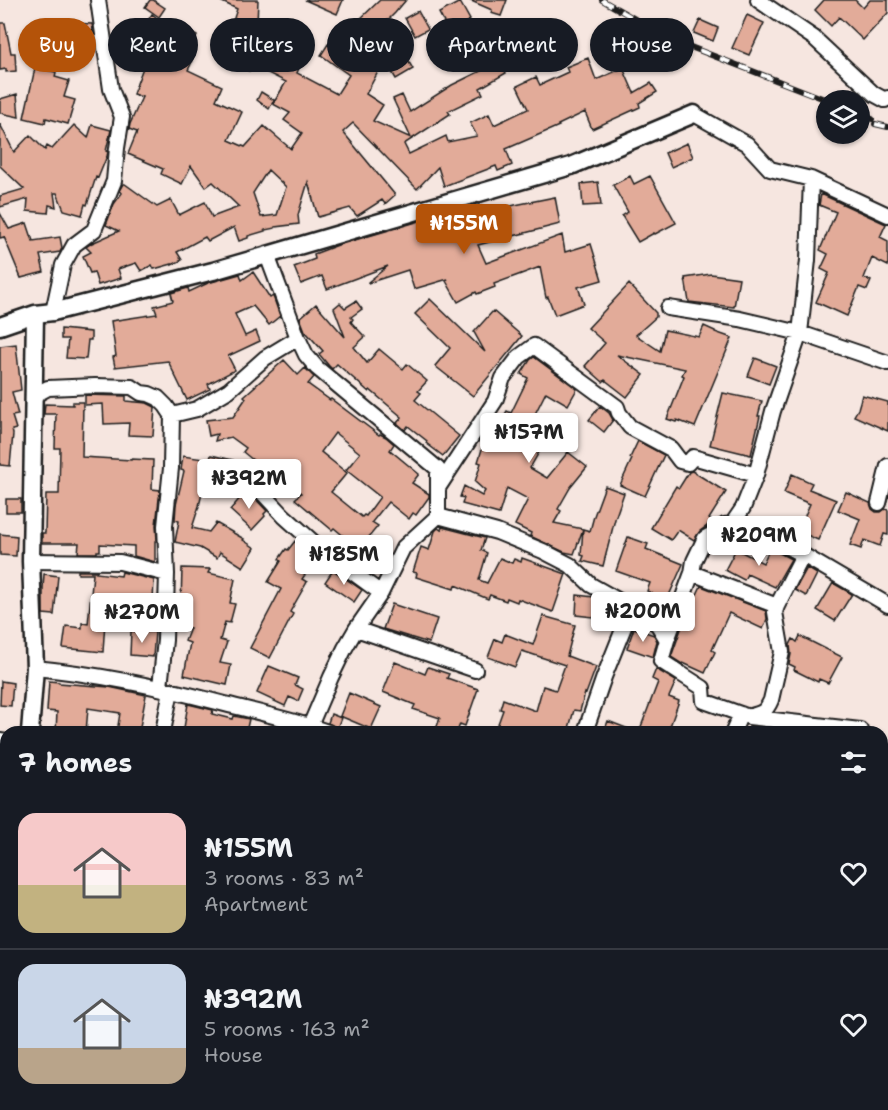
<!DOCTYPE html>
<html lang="en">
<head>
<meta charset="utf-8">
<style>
  body { margin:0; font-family:"Shantell Sans",sans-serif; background:#20242c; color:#f1f3f6; height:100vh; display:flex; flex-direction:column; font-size:22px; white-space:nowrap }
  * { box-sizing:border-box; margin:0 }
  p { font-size:20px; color:#9ea1a6 }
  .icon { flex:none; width:33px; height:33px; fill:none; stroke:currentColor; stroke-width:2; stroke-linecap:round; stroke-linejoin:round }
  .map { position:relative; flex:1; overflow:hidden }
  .details { position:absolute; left:0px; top:726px; width:888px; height:384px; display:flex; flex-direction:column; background:#171b24; border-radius:18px 18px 0 0; box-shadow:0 2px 4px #0004 }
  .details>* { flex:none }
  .top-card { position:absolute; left:18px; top:18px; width:852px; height:54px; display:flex; gap:12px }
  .fabs { position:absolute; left:816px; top:90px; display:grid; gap:12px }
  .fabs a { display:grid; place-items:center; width:54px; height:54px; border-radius:50%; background:#171b24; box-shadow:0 2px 4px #0004; font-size:30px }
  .price { position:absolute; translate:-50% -51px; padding:0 14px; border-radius:6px; background:#fff; color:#222; font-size:20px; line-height:39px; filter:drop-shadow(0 2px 3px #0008) }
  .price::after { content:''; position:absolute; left:50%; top:36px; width:18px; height:14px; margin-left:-9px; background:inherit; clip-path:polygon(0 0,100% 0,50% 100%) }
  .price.on { background:#b45309; color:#fff }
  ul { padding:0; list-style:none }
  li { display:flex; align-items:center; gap:18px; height:150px; padding:0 18px }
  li+li { border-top:2px solid #363941 }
  li span { display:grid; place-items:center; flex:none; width:168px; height:120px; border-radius:18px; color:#555 }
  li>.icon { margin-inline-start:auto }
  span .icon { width:72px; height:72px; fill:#fffc; stroke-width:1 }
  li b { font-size:26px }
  h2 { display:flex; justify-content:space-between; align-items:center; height:72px; padding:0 18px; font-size:26px }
  .tag { padding:0 21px; border-radius:27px; background:#171b24; box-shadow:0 2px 4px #0004; font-size:21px; line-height:54px }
  .tag.on { background:#b45309; color:#fff }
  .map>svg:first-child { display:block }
  .building { fill:#e2ab99; stroke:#1c1c1c; stroke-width:1.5; fill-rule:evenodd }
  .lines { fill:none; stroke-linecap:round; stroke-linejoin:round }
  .minor-casing { stroke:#1c1c1c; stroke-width:18 }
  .tertiary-casing { stroke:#1c1c1c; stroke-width:21 }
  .minor { stroke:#fff; stroke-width:14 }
  .tertiary { stroke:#fff; stroke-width:16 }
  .rail-casing { stroke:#1c1c1c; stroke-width:6 }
  .rail { stroke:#fff; stroke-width:4; stroke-dasharray:11; stroke-linecap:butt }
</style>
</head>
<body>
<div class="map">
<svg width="888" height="1110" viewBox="0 0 888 1110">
  <rect width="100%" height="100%" fill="#f6e6e0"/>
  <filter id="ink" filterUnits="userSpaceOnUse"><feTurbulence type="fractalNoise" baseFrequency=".0167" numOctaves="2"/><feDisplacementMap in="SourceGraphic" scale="12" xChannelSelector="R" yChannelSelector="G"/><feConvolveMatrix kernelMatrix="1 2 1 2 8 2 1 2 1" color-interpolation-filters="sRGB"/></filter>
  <g filter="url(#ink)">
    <!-- building -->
    <path class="building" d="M150,0H153L165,8L159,17L145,7Z
      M218,0H258L257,23L280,33L281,30L309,43L297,73L337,94L349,75L321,55L328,44L350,59L365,27L359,20L380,0H406L395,13L381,27L365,63L379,70L366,94L383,105L373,121L411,138L393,99L402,95L410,112L452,85L499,62L506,73L480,88L483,94L448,111L450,114L404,144L409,154L446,136L448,142L477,136L470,123L489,114L494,125L528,109L517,86L536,77L540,85L568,72L566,67L588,58L596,80L623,68L634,93L651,83L657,92L639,103L640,107L592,129L585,112L558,125L559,126L506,149L512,165L498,171L496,166L444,186L438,167L417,189L353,123L343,132L395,195L385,204L382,200L357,216L350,208L318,217L308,182L298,215L299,224L275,227V228L265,230V231L248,236V238L239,241L234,227L208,241L205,237L177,252L182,260L172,265V264L154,269L152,265L141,271L136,263L118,269L121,278L98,285L94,272L90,273L83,256L91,252L86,247L92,243L119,231L106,225L114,204L122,193L119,191L123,184H125L157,207L171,200L179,215L205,202L212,217L239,207L213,182L206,187L191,166L182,184L161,174L163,169L128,154L137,132L129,129L130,124L142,97L133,94L144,65L151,68L160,42L158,41L161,35L146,23L152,14L179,36L183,28L197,36L186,58L192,62L188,70L222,86L216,100L242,112L229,140L245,147L264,126L291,149L302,133L284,120L290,113L273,104L286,82L252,65L249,71L232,63L244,38L229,33L237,9ZM268,170L286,187L277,215L261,217L253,193Z
      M305,0H343L337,14Z
      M469,0H507L501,16L491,13L492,10Z
      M824,0H855L863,8L870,0H888V13L863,40L839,17L831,26L815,10Z
      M460,2L470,20L449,32L439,13Z
      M418,11L428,29L415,36L405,18Z
      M747,15L764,23L749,55L732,48Z
      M46,19L69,22V23L92,24L93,30L91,31L94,32V36L67,35L66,40L43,37Z
      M700,20L718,28L713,41L694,33Z
      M0,23H5L11,53H15L16,71L6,72V69L0,70Z
      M621,31L631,48L619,55L609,38Z
      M456,43L463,60L451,65L444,48Z
      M406,57L413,69L396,79L389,67Z
      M35,68L56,72L55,77L69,81L64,97L75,100L68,124L46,118L45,123L24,118Z
      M261,92L274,100L269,109L257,100Z
      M17,94L19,117L0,113V99Z
      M0,124L14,152L30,135L45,150L47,146L52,149L74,125L88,138L92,125L111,130L106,151L108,152L107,156L98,178L96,177L87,205L85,204L82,215L64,210L57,193H54L56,207L49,205L48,213L27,211L28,199L0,207V196L24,189L0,166Z
      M687,143L693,157L671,167L665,153Z
      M630,176L634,184L650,176L676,223L655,234L654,233L638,242L622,216L628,212L613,185Z
      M598,182L601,205L583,206L581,184Z
      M821,194L886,224L880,237L888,241V266L872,258L864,278L871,281L867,290L859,287L847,316L816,302L829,273L821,269L828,254L820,250L836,212L819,205Z
      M555,197L560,224L478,245L486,263L562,235L565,252L591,244L602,280L578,287L584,304L555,315L548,297L546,298L540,267L494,284L495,287L477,294L476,292L458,302L446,281L448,279L414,289L408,270L368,283V282L388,266L327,289L322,276L301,284L294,267L315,259L314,254L338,245L437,216V219L460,214L459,211L479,205L481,214L515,205Z
      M0,213L9,229L27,223L33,241L60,237L62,248L60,252L40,255L44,272L21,278L4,237L0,238Z
      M253,272L270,298L273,296L280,316L269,325L253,306L235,314L245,336L256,331L260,341L228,356L235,370L208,384L210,389L187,400L168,361L115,367L113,357L116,356L111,321L157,314L154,306L173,301L171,293L188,288L189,292L208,283L240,274L242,280Z
      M711,274L739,278L734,307L689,302L685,278Z
      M629,284L656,313V317L636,335L660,351L665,330L699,337L704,326L715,331V332L732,338L695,427L677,420L676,422L667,419L684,376L682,375L685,369L617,355L644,375L627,397L605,380L603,382L585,366L605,343L588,328Z
      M430,299L485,352L474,332L493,311L522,336L473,396L435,366L450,348L415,314Z
      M356,301L362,309L351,317L353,319L351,322L365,337L354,347L367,363L379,349L403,369L407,364L427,381L418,391L421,393L415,400L459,436L443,456L426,443L427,441L408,426L405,430L397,423L402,417L370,390L369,392L337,364L332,369L329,366L319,354L323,351L305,331L300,318L316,304L345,337L334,308L340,303L345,308Z
      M61,329L91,332V340H88L86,359L66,358L68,339H61Z
      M16,344L21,390L12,392L18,415L12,416L16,429L12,430L13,434L10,466L0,465V346Z
      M534,357L577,389L568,405L546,392L530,424L541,430L534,442L542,447L530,468L547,478L568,452L587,467L570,488L558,509L561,511L554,523L583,529L574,554L564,552L530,536L531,533L515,525L528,499L507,488L499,514L462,504L464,498L460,497L464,486L482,496L485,491L475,482L481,463L478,462L483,446L492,431L495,428L496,429L507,411L511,413L528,378L521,374L530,360Z
      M755,358L776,366L769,384L748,376Z
      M284,360L298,375L305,368L314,377L308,384L330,400L331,399L379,435L380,434L386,437L394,444L390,450L419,474L412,483L429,494V497L416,515L413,513L409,519L388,502L372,522L378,526L359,549L334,528L332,530L295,499L301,493L262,463L260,466L243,452L246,448L231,437L215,441L217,434L209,436L206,420L233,417L246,398L244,396ZM335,433L360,453L346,470L380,497L366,516L364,515L362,517L331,492L347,473L321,452Z
      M723,393L762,401L758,416H760L751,455L710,445Z
      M85,395L126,396V401L147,403L155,407L153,436L128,435L129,423L104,424L103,404L85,405Z
      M862,395L888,402V431L854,416L858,409Z
      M73,402H83L82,457L131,460V459L153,460L152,489L160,490L156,525L157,541H155V562L134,556V546L100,544V551H97V553H78L79,543H42V533H45L46,494H59L60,448H55L56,414H44L45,404L73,405Z
      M600,406L609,413L613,420L604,432L589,420Z
      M638,441L664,455L645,496L620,485L632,459L630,458Z
      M211,455L233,460L228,478L207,473L199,506L192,528L209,532L216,523L244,539L243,540L255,548L243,567L220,552L217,558L200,548L175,542L179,521L175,520L176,505L184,471L181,470L183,456L210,460Z
      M692,471L726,492L709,519L711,520L707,526L700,531L694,540L678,530L671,540L651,528L676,486L679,488L689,472Z
      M792,474L812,483L809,489L836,500L818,540L798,531L810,504L784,493Z
      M605,486L624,493L615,519L603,566L582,561L584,556L581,555L583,529L590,531L594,516Z
      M247,490L267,511L264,514L265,516L252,530L230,510Z
      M846,492L870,503L872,509L876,512H881L885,509L888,510V535L884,534L880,546L864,540L861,549L850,545L860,519L838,510Z
      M6,499H21V512H6Z
      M442,527L485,538L481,550L487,553L479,580L487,583L500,558L512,563L514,559L521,562L522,558L566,574L553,612L518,599L517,602L507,598L506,601L490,595L488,599L455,585L454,589L416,577L417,573L413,572L421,547L429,550L435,531L438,528L441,530Z
      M0,534L17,536L16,556L0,555Z
      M628,537L648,544L646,549L683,564L667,600L647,591L650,583L616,571Z
      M295,541L317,558L302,579L307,582L290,612L293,614L270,658L250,648L281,589L268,582L281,561L279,559L286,549L288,550Z
      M770,548L791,559L775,587L747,574L744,580L725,570L736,549L763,563Z
      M182,568L210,569L208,573L235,579L230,603L235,604L230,623L225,622L220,640L227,642L220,663L231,665L227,685L184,675L190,643L185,641L190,628L182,626L188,605H181Z
      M807,568L817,574L806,596L795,590Z
      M333,570L362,590L354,602L325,582Z
      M78,571H97L96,573L121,576L122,572L154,580L153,600L147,599V601L117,598L114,622L105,621L103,652L63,648L66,626L82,628V623L88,624L93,574H78Z
      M44,574L58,576L54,615L43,614V588Z
      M833,583L852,594L835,621L817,610Z
      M701,586L766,611L767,619L763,629L729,613L712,650L715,652L705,673L683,663L682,664L671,657L690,604L692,605Z
      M577,595L594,597L612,607L611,619L576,615Z
      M392,604L437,619L429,643L383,629Z
      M543,616L575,625L567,656L596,667L586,694L585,693L580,711L574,710L568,732H495L503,710L500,709L503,699L536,711L543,686L556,690L565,665L522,651L515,667L488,657L495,639L502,642L505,634L533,645Z
      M634,628L654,635L657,641L653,657L627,648Z
      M131,631L155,632L153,657L130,655Z
      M800,636L842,657L828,683L819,679L818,682L794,670L795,667L789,664L791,654L790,645L793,639L797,642Z
      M395,662L425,674L428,667L449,674L447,678L478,689L465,726L460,724L457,732H435L440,718L413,709L415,705L383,692Z
      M269,666L298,678L295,685L303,689L298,701L289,697L285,706L257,693Z
      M656,669L676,681L669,697L679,701L668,732H639L658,682L652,679Z
      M1,681L13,683L11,706L0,705Z
      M49,681L59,682V683L109,687L146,695L139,732H117L120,713L88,708L86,732H56L57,712L47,711Z
      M349,693L381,707L371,729L340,716Z
      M188,704L213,710L212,714L233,719L234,716L249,719L246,732H204L184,728Z
      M331,714L341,718L337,728L328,723Z
      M608,721L634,731V732H604Z
      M750,726L790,731V732H749Z"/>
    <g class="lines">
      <defs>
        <path id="minor" d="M758,0L814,38L874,94L885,100L888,98
          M694,114L747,144L770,169L811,179L888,215
          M267,255L298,338L306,355L317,368L438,469V516L403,548L381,593L356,629L345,648L331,677L310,726
          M668,308L740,319L800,333L888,363
          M53,312L63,265L74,245L94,230L114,181L117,148L122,117L111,89L98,0
          M33,396L48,388L95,386L132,387L141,393L149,394L158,398L166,406L172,415L171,468L165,526L167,574L165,640L160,687
          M172,415L197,409L229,390L265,358L298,338
          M245,474L284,516L322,550L381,593
          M438,488L495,401L503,378L519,357L534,346L617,407L619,413L630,427L671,449L680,461L688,463L693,457L756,475
          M879,503L888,466
          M438,516L497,532L543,551L570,565L591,585L648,617L658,625L667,640L661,661L703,688L704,701L749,717L860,730
          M737,520L803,555L888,605
          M31,561L120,562L167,574
          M692,573L777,606
          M356,629L475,670
          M667,640L692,573L694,561L705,538L714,533L725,525L732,524L743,508L756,475L773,411L800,333L808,260L811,179
          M35,668C98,674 160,687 221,703C257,712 293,720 328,732
          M751,716C762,713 766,712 771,700L782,652L775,612L777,606L803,555
          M163,732L171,690
          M585,732L604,677L632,607
          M733,732L741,714
          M0,741L6,742
          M882,840L888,844
          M882,1005L888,1009
          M882,1075L888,1069
          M0,1095H6
          M86,1104L103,1110
          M615,1104L620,1110
          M363,1110L365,1104
          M588,1110L592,1104
          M692,1110L698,1104
          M858,1110L862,1104"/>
        <path id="tertiary" d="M0,326L35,314L53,312L213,271L571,166L694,114
          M30,732L35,668L31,561L35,314
          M0,989L6,947"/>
      </defs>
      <!-- minor casing -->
      <use href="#minor" class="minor-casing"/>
      <!-- tertiary casing -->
      <use href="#tertiary" class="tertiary-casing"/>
      <!-- minor -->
      <use href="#minor" class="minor"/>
      <!-- tertiary -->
      <use href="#tertiary" class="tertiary"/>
      <defs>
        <path id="rail" d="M602,0L670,39L827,100
          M860,114L872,119
          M875,124L888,127"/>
      </defs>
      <!-- rail casing -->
      <use href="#rail" class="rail-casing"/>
      <!-- rail -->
      <use href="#rail" class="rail"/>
    </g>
  </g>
</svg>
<div class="fabs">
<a><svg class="icon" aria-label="layers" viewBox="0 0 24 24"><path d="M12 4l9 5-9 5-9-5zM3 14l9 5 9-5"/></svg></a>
</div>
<b class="price on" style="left:464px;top:255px">₦155M</b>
<b class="price" style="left:529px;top:464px">₦157M</b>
<b class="price" style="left:249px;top:510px">₦392M</b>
<b class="price" style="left:759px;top:567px">₦209M</b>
<b class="price" style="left:344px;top:586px">₦185M</b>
<b class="price" style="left:643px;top:643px">₦200M</b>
<b class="price" style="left:142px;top:644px">₦270M</b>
<div class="top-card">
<a class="tag on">Buy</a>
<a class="tag">Rent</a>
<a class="tag">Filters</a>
<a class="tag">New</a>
<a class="tag">Apartment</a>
<a class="tag">House</a>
</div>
<section class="details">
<h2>7 homes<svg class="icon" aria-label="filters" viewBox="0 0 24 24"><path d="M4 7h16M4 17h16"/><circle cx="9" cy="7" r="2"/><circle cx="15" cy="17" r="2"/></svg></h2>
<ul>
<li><span style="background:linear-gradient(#f6c9c9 60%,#c2b280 0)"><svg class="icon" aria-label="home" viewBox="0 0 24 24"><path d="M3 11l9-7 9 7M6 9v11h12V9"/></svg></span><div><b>₦155M</b><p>3 rooms · 83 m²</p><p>Apartment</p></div><svg class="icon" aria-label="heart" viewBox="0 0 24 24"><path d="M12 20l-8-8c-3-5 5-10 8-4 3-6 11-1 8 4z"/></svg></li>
<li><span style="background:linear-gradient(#c9d6e8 70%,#b9a48a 0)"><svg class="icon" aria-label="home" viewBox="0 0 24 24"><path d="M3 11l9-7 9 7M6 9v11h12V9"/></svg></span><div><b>₦392M</b><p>5 rooms · 163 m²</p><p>House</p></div><svg class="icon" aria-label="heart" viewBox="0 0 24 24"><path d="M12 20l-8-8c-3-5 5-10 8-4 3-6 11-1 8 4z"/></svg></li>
</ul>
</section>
</div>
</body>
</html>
